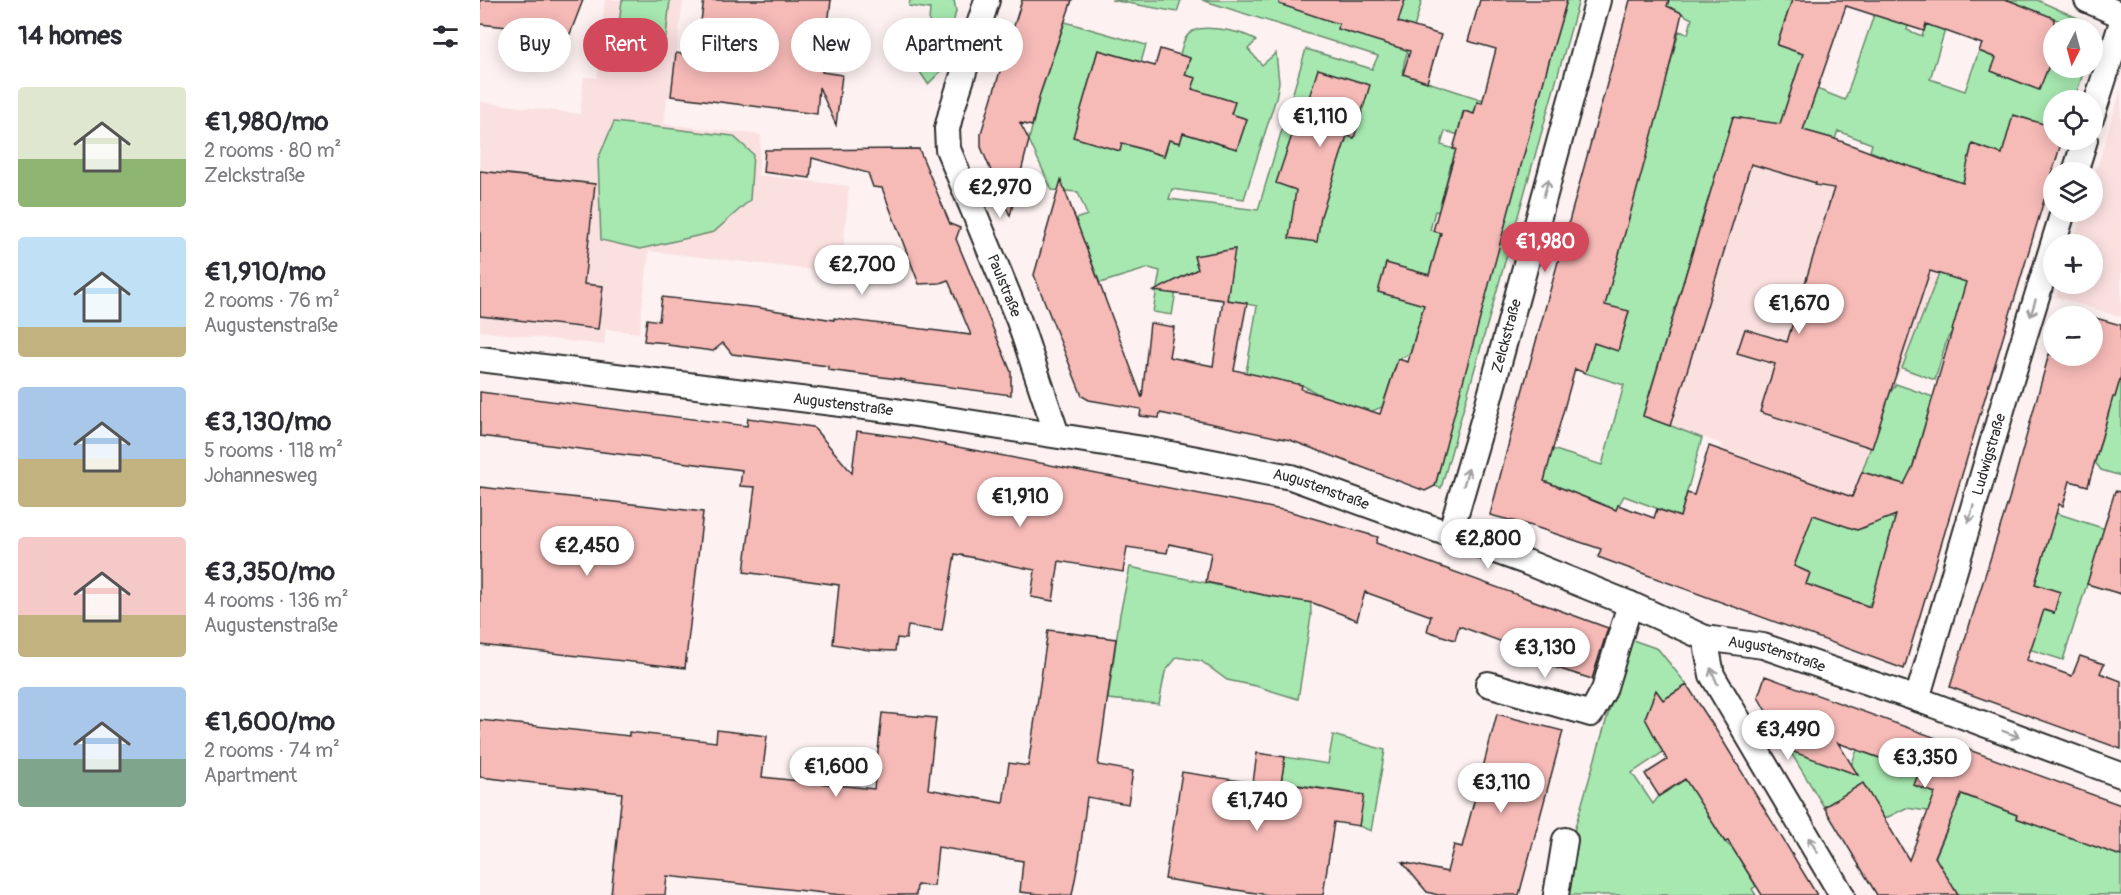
<!DOCTYPE html>
<html lang="en">
<head>
<meta charset="utf-8">
<style>
  body { margin:0; font-family:Pangolin,sans-serif; background:#f2f2f3; color:#2b2b33; height:100vh; display:flex; flex-direction:column; font-size:22px; white-space:nowrap }
  * { box-sizing:border-box; margin:0 }
  p { font-size:20px; color:#7c7c81 }
  .icon { flex:none; width:33px; height:33px; fill:none; stroke:currentColor; stroke-width:2; stroke-linecap:round; stroke-linejoin:round }
  .map { position:relative; flex:1; overflow:hidden }
  .drawer { display:flex; flex-direction:column; background:#fff; width:480px }
  .drawer>* { flex:none }
  .hud { position:absolute; left:18px; top:18px; width:570px; height:54px; display:flex; gap:12px }
  .needle { width:39px; rotate:186deg }
  .buttons { position:absolute; left:1563px; top:18px; display:grid; gap:12px }
  .buttons a { display:grid; place-items:center; width:60px; height:60px; border-radius:50%; background:#fff; box-shadow:0 3px 15px #0003; font-size:30px }
  .price { position:absolute; translate:-50% -51px; padding:0 14px; border-radius:21px; background:#fff; color:#222; font-size:20px; line-height:39px; filter:drop-shadow(0 2px 3px #0008) }
  .price::after { content:''; position:absolute; left:50%; top:36px; width:18px; height:14px; margin-left:-9px; background:inherit; clip-path:polygon(0 0,100% 0,50% 100%) }
  .price.on { background:#d1495b; color:#fff }
  ul { padding:0; list-style:none }
  li { display:flex; align-items:center; gap:18px; height:150px; padding:0 18px }
  li span { display:grid; place-items:center; flex:none; width:168px; height:120px; border-radius:6px; color:#555 }
  li>.icon { margin-inline-start:auto }
  span .icon { width:72px; height:72px; fill:#fffc; stroke-width:1 }
  li b { font-size:26px }
  h2 { display:flex; justify-content:space-between; align-items:center; height:72px; padding:0 18px; font-size:26px }
  .pill { padding:0 21px; border-radius:27px; background:#fff; box-shadow:0 3px 15px #0003; font-size:21px; line-height:54px }
  .pill.on { background:#d1495b; color:#fff }
  main { display:flex; flex:1; min-height:0 }
  .map>svg:first-child { display:block }
  .built { fill:#fbe0e0 }
  .green { fill:#a7e8b0; stroke:#698a6e; stroke-width:1.5 }
  .building { fill:#f6bab7; stroke:#2b2b2b; stroke-width:1.5; fill-rule:evenodd }
  .lines { fill:none; stroke-linecap:round; stroke-linejoin:round }
  .minor-casing { stroke:#2b2b2b; stroke-width:28 }
  .minor { stroke:#fff; stroke-width:24 }
  .oneway { stroke:#a0a0a0 }
  .labels { text-anchor:middle; stroke-width:6; stroke-linejoin:round; paint-order:stroke }
  .street-label { font-size:15px; fill:#2b2b2b; stroke:#fff }
</style>
</head>
<body>
<main>
<section class="drawer">
<h2>14 homes<svg class="icon" aria-label="filters" viewBox="0 0 24 24"><path d="M4 7h16M4 17h16"/><circle cx="9" cy="7" r="2"/><circle cx="15" cy="17" r="2"/></svg></h2>
<ul>
<li><span style="background:linear-gradient(#dfe7d0 60%,#8fb573 0)"><svg class="icon" aria-label="home" viewBox="0 0 24 24"><path d="M3 11l9-7 9 7M6 9v11h12V9"/></svg></span><div><b>€1,980/mo</b><p>2 rooms · 80 m²</p><p>Zelckstraße</p></div></li>
<li><span style="background:linear-gradient(#bfe0f5 75%,#c2b280 0)"><svg class="icon" aria-label="home" viewBox="0 0 24 24"><path d="M3 11l9-7 9 7M6 9v11h12V9"/></svg></span><div><b>€1,910/mo</b><p>2 rooms · 76 m²</p><p>Augustenstraße</p></div></li>
<li><span style="background:linear-gradient(#a9c7e8 60%,#c2b280 0)"><svg class="icon" aria-label="home" viewBox="0 0 24 24"><path d="M3 11l9-7 9 7M6 9v11h12V9"/></svg></span><div><b>€3,130/mo</b><p>5 rooms · 118 m²</p><p>Johannesweg</p></div></li>
<li><span style="background:linear-gradient(#f6c9c9 65%,#c2b280 0)"><svg class="icon" aria-label="home" viewBox="0 0 24 24"><path d="M3 11l9-7 9 7M6 9v11h12V9"/></svg></span><div><b>€3,350/mo</b><p>4 rooms · 136 m²</p><p>Augustenstraße</p></div></li>
<li><span style="background:linear-gradient(#a9c7e8 60%,#7fa58c 0)"><svg class="icon" aria-label="home" viewBox="0 0 24 24"><path d="M3 11l9-7 9 7M6 9v11h12V9"/></svg></span><div><b>€1,600/mo</b><p>2 rooms · 74 m²</p><p>Apartment</p></div></li>
</ul>
</section>
<div class="map">
<svg width="1641" height="895" viewBox="0 0 1641 895">
  <rect width="100%" height="100%" fill="#fdf1f1"/>
  <filter id="ink" filterUnits="userSpaceOnUse"><feTurbulence type="fractalNoise" baseFrequency=".0167" numOctaves="2"/><feDisplacementMap in="SourceGraphic" scale="12" xChannelSelector="R" yChannelSelector="G"/><feConvolveMatrix kernelMatrix="1 2 1 2 8 2 1 2 1" color-interpolation-filters="sRGB"/></filter>
  <g filter="url(#ink)">
    <!-- built -->
    <path class="built" d="M125,0H203L191,96L187,97L184,124L281,135L278,175L369,186L361,273L169,251L159,333L126,329L124,345L0,331V102L100,114L104,77L117,78Z
      M1641,89V317L1576,297L1581,284H1612V244H1593L1603,212H1612L1613,181Z
      M1253,117L1300,124L1355,139L1422,164L1493,186L1425,361L1410,393L1392,448L1361,525L1234,469L1242,444L1163,416Z"/>
    <!-- green -->
    <path class="green" d="M142,0H190L184,55L136,49Z
      M430,0H474L476,11L462,70L448,84L438,69H445L450,9L429,6Z
      M631,0H701L697,12Z
      M722,0H942L924,63L923,74L1003,100L1002,103L997,102L994,114L983,111L979,128L987,131L986,137L965,131L961,145L984,152L971,164L966,183L973,186L966,214L955,211L950,230L961,233L951,269L957,277L906,264L899,292L944,305L930,354L918,359L902,407L890,412L844,397L822,385L766,373L777,306L747,300L754,252L743,251L714,256L718,269L698,279L692,315L673,312L680,271L669,268L620,283L595,219L607,215L598,192L572,190L549,140L560,94L585,22L666,45L661,62L618,50L594,137L639,150L642,143L684,156L689,140L699,143L703,133L757,149L767,119L751,114L754,102L712,89L715,78L705,75L710,58L700,55C702,46 704,36 713,31C725,24 767,32 776,41L768,49L782,65L796,53L799,82L796,98L764,199L692,189L689,199L778,210L826,49L892,69L898,56Z
      M1087,0H1099L961,488L955,486L968,433L1068,65Z
      M1189,0H1312L1297,45L1323,54L1300,124L1253,117L1163,415L1222,438L1200,517L1144,496L1136,510L1064,481L1072,449L1122,465L1144,385L1105,373L1114,343L1138,350L1149,312L1125,305L1199,31L1208,34L1212,19L1187,6Z
      M1528,0H1557L1602,20L1612,28H1583L1585,23Z
      M1431,14L1427,30L1442,36L1446,24L1465,30L1450,79L1485,91L1499,51L1516,58L1573,53L1574,68H1605L1594,100H1574L1573,127L1534,115L1522,154L1492,145L1488,160L1514,192L1474,329L1467,339L1455,380L1422,368L1493,186L1422,164L1390,151L1392,144L1358,131L1355,139L1323,130L1337,89L1365,100L1394,15Z
      M134,122L253,136L273,154L270,200L234,232L160,249L121,240L118,159Z
      M1641,376V476L1621,470L1615,462L1629,412L1624,394L1635,397Z
      M1416,384L1453,397L1421,505L1409,517L1417,520L1392,600L1388,606L1326,584L1330,573L1314,566L1326,533L1263,489L1377,530L1387,527L1399,477L1382,472L1410,393Z
      M1576,513L1641,534V594L1607,584L1583,660L1521,640L1535,599L1574,613L1580,592L1555,584Z
      M650,567L793,597L830,577L831,616L818,699L776,686L747,680L721,661L697,657L685,672L679,704L628,699L640,614Z
      M1150,639L1178,649L1207,685L1183,700L1176,691L1165,718L1183,752L1152,773L1173,804L1179,796L1206,779L1245,842L1254,850L1276,886L1272,889L1276,895H1082L1089,848Z
      M853,735L905,750L891,831L879,826L883,795L801,782L805,757L848,764Z
      M1308,748L1369,771L1377,750L1439,772L1434,785L1449,791L1481,794L1537,815L1536,818L1641,856V895L1450,894L1456,856L1470,822L1448,811L1426,808L1404,819L1383,784L1344,807Z"/>
    <!-- building -->
    <path class="building" d="M0,0H103L90,34L0,24Z
      M224,0H351L342,72L362,75L356,125L339,87L337,114L191,96L196,53L216,56Z
      M542,0H592L560,94L552,126L540,123L549,140L530,216L501,147V133Z
      M800,0H925L918,22L961,35L947,82L923,74L930,51L858,29L859,24L799,4Z
      M1000,0H1087L1068,65L955,486L945,491L810,440L680,413L679,418L660,416L661,409L609,400L602,396L554,275L581,180L662,398L670,323L694,327L689,357L733,366L743,300L674,291L718,269L714,256L755,249L747,300L767,303L754,370L822,385L821,389L900,414L918,359L928,362L944,305L898,292L906,263L949,275L961,233L953,231L976,149H973L984,111L994,114L997,102L1002,103L1016,49L988,41Z
      M1150,0H1189L1187,6L1202,13L1182,99L1125,305L1149,311L1138,351L1114,343L1105,373L1095,369L1064,481L1136,510L1138,505L1174,518L1177,509L1200,517L1207,493L1214,495L1229,446L1372,497L1382,472L1424,484L1433,466L1486,282L1450,271L1392,448L1280,412L1295,364L1257,353L1265,329L1307,342L1354,188L1335,185L1336,183L1271,164L1190,426L1163,416L1253,117L1300,124L1323,54L1297,45L1312,0H1528L1574,18V53L1559,90L1511,71L1516,58L1499,51L1502,44L1446,24L1444,31L1366,6L1323,130L1355,139L1422,164L1483,183L1492,144L1522,154L1533,115L1574,127V140H1582L1424,669L1118,557L1121,549L1052,526L1010,515L1041,396ZM1333,515L1377,530L1416,515L1390,607L1326,584L1330,573L1314,566Z
      M680,49L710,58L705,75L716,78L712,89L755,102L751,114L767,119L757,149L703,133L700,143L689,140L684,156L642,143L640,151L593,137L618,50L675,66Z
      M838,69L890,85L874,138L867,136L841,216L837,242L809,238L816,190L796,183L813,132L818,133Z
      M439,149L470,224L480,228L476,239L531,372V395L425,381V380L348,370V366L252,354L243,343L233,351L188,345V343L164,341L167,319L179,321L182,297L280,308L354,320V318L491,335L468,280L460,283L439,284L402,188L393,187L388,173L332,158L330,178L283,172L285,150Z
      M0,171L115,184L104,284L123,286L118,329L0,316Z
      M1612,317L1641,325V376L1635,397H1633L1608,486L1590,481L1583,506L1579,504L1555,584L1580,592L1574,613L1564,610L1547,660L1592,676L1600,656L1624,664L1620,673L1641,681V749L1470,687L1529,499L1569,354L1576,356H1612Z
      M0,392L267,426L268,418L333,427L372,473L377,431L431,438L808,511L898,537L896,543L1128,628L1112,679L1064,664L1066,658L979,626L975,640L947,631L951,616L885,592L877,620L833,603L784,595L726,582L731,553L689,544L687,553L647,547L643,572L579,561L573,601L551,597L555,570L475,554L462,631L428,626L426,639L417,638L415,651L389,650L353,644L359,585L264,572L275,487L260,486L262,470L0,436Z
      M0,487L223,512L205,668L0,645Z
      M1635,491L1641,492V594L1607,584Z
      M568,630L636,639L618,765L653,771L648,804L607,797L599,859L592,895H568L540,892L543,861L458,847L454,886L437,885L436,895H362L187,876L185,895H131L142,793L0,777V720L149,736V732L236,742L237,730L287,736L282,777L394,789L402,713L456,718L448,789L523,803L529,763L548,766Z
      M1285,676L1641,805V856L1536,818L1537,815L1482,794L1455,857L1478,895H1397L1344,807L1383,783L1429,860L1455,793L1434,785L1439,772L1358,743L1378,775L1308,750L1278,697Z
      M1207,685L1243,741L1337,895H1282L1248,841L1245,842L1205,779L1179,796L1165,774L1187,760L1165,718L1176,690L1183,700Z
      M1017,714L1083,731L1039,895H958L947,892L922,862L967,872L974,845L982,847Z
      M777,753L805,757L801,783L884,795L879,826L854,822L843,895H789L685,879L702,772L773,783Z"/>
    <g class="lines">
      <defs>
        <g id="minor">
          <path id="s1" d="M507,0L472,109L467,129L468,149L539,321L577,435"/>
          <path d="M1607,0L1641,15"/>
          <path d="M1612,116L1641,25"/>
          <path d="M1595,172L1605,140"/>
          <path id="s2" d="M0,359L409,410L670,450L811,477L1046,562L1150,604L1225,638L1283,646L1437,699L1641,775"/>
          <path id="s3" d="M970,534L1005,414L1118,0"/>
          <path d="M1225,638L1232,675L1362,895"/>
          <path d="M1008,684L1111,714L1124,690L1150,604"/>
          <path id="s4" d="M1437,699L1523,406L1583,212"/>
          <path d="M1076,895L1085,840"/>
        </g>
      </defs>
      <!-- minor casing -->
      <use href="#minor" class="minor-casing"/>
      <!-- minor -->
      <use href="#minor" class="minor"/>
    </g>
    <!-- one-way arrows -->
    <defs><path id="oneway-shaft" d="M-6 0H5M1.5-3L5.5 0L1.5 3" fill="none" stroke-width="1.6" stroke-linecap="round" stroke-linejoin="round" transform="scale(1.5)"/></defs>
    <g class="oneway">
      <use href="#oneway-shaft" transform="translate(1066 188) rotate(-75)"/>
      <use href="#oneway-shaft" transform="translate(1553 308) rotate(107)"/>
      <use href="#oneway-shaft" transform="translate(986 477) rotate(-74)"/>
      <use href="#oneway-shaft" transform="translate(1491 514) rotate(106)"/>
      <use href="#oneway-shaft" transform="translate(1234 676) rotate(-113)"/>
      <use href="#oneway-shaft" transform="translate(1531 734) rotate(21)"/>
      <use href="#oneway-shaft" transform="translate(1333 845) rotate(-121)"/>
    </g>
  </g>
  <g class="labels">
    <!-- street labels -->
    <g class="street-label">
      <text dy="5" stroke="none"><textPath href="#s1" startOffset="303">Paulstraße</textPath></text>
      <text dy="5" stroke="none"><textPath href="#s3" startOffset="206">Zelckstraße</textPath></text>
      <text dy="5" stroke="none"><textPath href="#s2" startOffset="366">Augustenstraße</textPath></text>
      <text dy="5" stroke="none"><textPath href="#s4" startOffset="255">Ludwigstraße</textPath></text>
      <text dy="5" stroke="none"><textPath href="#s2" startOffset="852">Augustenstraße</textPath></text>
      <text dy="5" stroke="none"><textPath href="#s2" startOffset="1338">Augustenstraße</textPath></text>
    </g>
  </g>
</svg>
<div class="buttons">
<a><svg class="needle" viewBox="-14 -14 28 28"><path d="M0-13l5 13h-10z" fill="#e53935"/><path d="M0 13l5-13h-10z" fill="#7c7c81"/></svg></a>
<a><svg class="icon" aria-label="locate" viewBox="0 0 24 24"><circle cx="12" cy="12" r="6"/><path d="M12 2v4M12 18v4M2 12h4M18 12h4"/></svg></a>
<a><svg class="icon" aria-label="layers" viewBox="0 0 24 24"><path d="M12 4l9 5-9 5-9-5zM3 14l9 5 9-5"/></svg></a>
<a>+</a>
<a>−</a>
</div>
<b class="price" style="left:840px;top:148px">€1,110</b>
<b class="price" style="left:520px;top:219px">€2,970</b>
<b class="price on" style="left:1065px;top:273px">€1,980</b>
<b class="price" style="left:382px;top:296px">€2,700</b>
<b class="price" style="left:1319px;top:335px">€1,670</b>
<b class="price" style="left:540px;top:528px">€1,910</b>
<b class="price" style="left:1008px;top:570px">€2,800</b>
<b class="price" style="left:107px;top:577px">€2,450</b>
<b class="price" style="left:1065px;top:679px">€3,130</b>
<b class="price" style="left:1308px;top:761px">€3,490</b>
<b class="price" style="left:1445px;top:789px">€3,350</b>
<b class="price" style="left:356px;top:798px">€1,600</b>
<b class="price" style="left:1021px;top:814px">€3,110</b>
<b class="price" style="left:777px;top:832px">€1,740</b>
<div class="hud">
<a class="pill">Buy</a>
<a class="pill on">Rent</a>
<a class="pill">Filters</a>
<a class="pill">New</a>
<a class="pill">Apartment</a>
</div>
</div>
</main>
</body>
</html>
